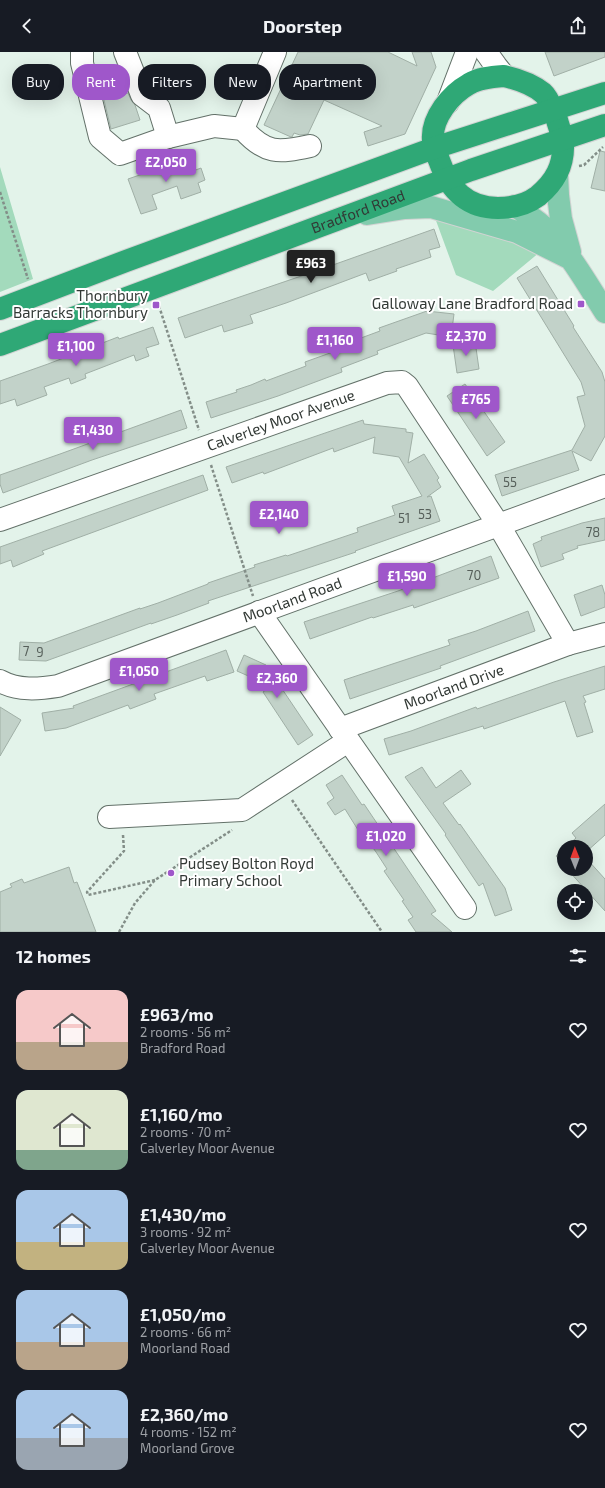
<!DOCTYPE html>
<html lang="en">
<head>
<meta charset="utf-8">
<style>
  body { margin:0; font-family:"Exo 2",sans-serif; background:#242831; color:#f1f3f6; height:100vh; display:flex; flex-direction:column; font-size:15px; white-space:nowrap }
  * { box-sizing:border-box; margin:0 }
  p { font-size:13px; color:#9ea1a6 }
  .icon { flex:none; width:22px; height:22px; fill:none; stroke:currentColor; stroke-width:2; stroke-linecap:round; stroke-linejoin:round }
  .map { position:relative; height:880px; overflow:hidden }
  .panel { display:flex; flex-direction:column; background:#171b24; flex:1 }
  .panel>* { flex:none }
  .hud { position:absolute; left:12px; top:12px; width:400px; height:36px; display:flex; gap:8px }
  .needle { width:26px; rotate:359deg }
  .buttons { position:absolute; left:557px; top:788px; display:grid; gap:8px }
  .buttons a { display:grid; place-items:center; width:36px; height:36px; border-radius:50%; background:#171b24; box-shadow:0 4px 16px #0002; font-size:20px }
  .price { position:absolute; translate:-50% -34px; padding:0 9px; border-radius:4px; background:#9f57ca; color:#fff; font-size:13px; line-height:26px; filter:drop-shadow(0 1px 2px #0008) }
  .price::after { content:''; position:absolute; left:50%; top:24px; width:12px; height:9px; margin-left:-6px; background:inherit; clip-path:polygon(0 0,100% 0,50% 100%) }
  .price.current { background:#222; color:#fff }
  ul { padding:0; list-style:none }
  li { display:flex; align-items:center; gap:12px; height:100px; padding:0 16px }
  li span { display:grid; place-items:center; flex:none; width:112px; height:80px; border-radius:12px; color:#555 }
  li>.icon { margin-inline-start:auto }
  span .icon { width:48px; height:48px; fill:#fffc; stroke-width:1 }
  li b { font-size:17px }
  h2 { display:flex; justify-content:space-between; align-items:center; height:48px; padding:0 16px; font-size:17px }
  .tag { padding:0 14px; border-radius:16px; background:#171b24; box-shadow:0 4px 16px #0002; font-size:14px; line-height:36px }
  .tag.current { background:#9f57ca; color:#fff }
  header { display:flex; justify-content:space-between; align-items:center; height:52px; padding:0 16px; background:#171b24; font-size:18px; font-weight:700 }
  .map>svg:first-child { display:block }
  .green { fill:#a3dabc }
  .building { fill:#c2d2c9; stroke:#a0afa6 }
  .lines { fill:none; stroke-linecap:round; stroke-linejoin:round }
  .minor-casing { stroke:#637169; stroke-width:24 }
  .major-casing { stroke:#d2d3d3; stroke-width:24 }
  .highway-casing { stroke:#d2d3d3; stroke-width:24 }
  .path { stroke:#838e88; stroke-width:2.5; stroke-dasharray:3 2; stroke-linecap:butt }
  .minor { stroke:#fff; stroke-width:22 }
  .major { stroke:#82cbad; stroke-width:22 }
  .highway { stroke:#2fa876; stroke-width:22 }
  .poi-dot { fill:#9f57ca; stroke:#fff; stroke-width:1.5 }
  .labels { text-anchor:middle; stroke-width:4; stroke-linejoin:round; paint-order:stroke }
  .number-label { font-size:13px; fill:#565f5a }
  .street-label { font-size:15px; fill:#323935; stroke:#fff }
  .poi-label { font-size:15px; fill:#323935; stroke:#fff; text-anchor:end }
</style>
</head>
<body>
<header><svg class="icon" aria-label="back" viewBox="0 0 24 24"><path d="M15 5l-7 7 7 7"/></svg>Doorstep<svg class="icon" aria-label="share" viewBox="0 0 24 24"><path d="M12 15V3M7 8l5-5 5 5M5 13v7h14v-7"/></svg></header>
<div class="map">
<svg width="605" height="880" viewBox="0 0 605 880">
  <rect width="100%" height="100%" fill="#e3f3ea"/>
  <!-- green -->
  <path class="green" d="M0,115L33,227L0,240Z
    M431,155L546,195L493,239L456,223Z"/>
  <!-- building -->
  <path class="building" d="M298,0H388L417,14L412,0H431L436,15L405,82L368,94L364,80L382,74L324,48L308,82L300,83L294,81L292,85H291L264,73Z
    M545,0H605V5L554,24Z
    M128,41L131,48L135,53L140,68L111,77L104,48Z
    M600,99L605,100V139L591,136Z
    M189,106L193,119L201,116L205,128L198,131L201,140L181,147L177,134L152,143L157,157L141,162L128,127Z
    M434,177L440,195L429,198L431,205L396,217L397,219L369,229L366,221L286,251L250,263L253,271L224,280L222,273L185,286L178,266L316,219Z
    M537,214L574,274L573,275L602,320L605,330V384L591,409L572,399L579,418L502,444L495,423L572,398L585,374L577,345L585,343L581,330L517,226Z
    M427,259L454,262L451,285L426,281L377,299L378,302L341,316L342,320L278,344L211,366L206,350L237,340L236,338L251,333L265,327L266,329L306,314L305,310L344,296L342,293L380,279L379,276Z
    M153,275L159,292L146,296L149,304L136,309L134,303L85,322L86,326L71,332L69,326L44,335L47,343L17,354L15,347L0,352V329L48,312L118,285L119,287Z
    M475,289L479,317L457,321L453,293Z
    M465,332L505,390L487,404L447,344Z
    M181,358L187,376L92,408L3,441L0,432V423L60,402Z
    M363,368L364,372L406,377V380L413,381L408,411L424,402L439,426L437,428L441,435L427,445L431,444L440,469L355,499L356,500L208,549L209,551L177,563L151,572V571L46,609L19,608L20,590L44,591L140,556V557L158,551L208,532V531L255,515L254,513L286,503L287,504L358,480L357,476L395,463L392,454L422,444L399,405L373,401L375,385L334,400L333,396L264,422L263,420L232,431L226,415Z
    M203,423L208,438L42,499L44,502L13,515L11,508L0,512V495Z
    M605,466V488L577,494L578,496L562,502L564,507L541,515L533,492L542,488L541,485L582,471Z
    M491,504L499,526L414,556L413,553L373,566L372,565L310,587L304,570L398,539Z
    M602,533L605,543V555L581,564L574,543Z
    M528,559L535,579L440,614L441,616L350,647L344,628L450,593L448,588L476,579Z
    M226,598L234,620L207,629L205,624L154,642L156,647L130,657L128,653L66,676L45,679L42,661L74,656L73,654Z
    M244,603L266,613L313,683L298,693L263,640L271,634L237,619Z
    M605,614V637L583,644L586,650L584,651L593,680L577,685L565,649L484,677L483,674L389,703L384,687L411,679L476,655L477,657L554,630Z
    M0,655L21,668L0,704Z
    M422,715L436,736L461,718L471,732L443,751L459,773L460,772L505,836L512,858L495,864L483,831L479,834L445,783L446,782L405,725Z
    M342,723L362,753L364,752L436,859L431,862L452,880H416L408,868L413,865L402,849L404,848L384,819L387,817L376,800L365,785L363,786L345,757L335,763L327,751L334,746L326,733Z
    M605,752V783L586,800V795H566L576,786L572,781Z
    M564,797V813L556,804Z
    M586,806L605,827V859L567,817H586Z
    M69,815L74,831L77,830L96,880H0V840L12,835L10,832L22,827L24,831Z"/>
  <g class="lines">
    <defs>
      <g id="minor">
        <path d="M82,0V11L100,85L120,102L168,85L214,74L243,77"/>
        <path d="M125,0L142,43L159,56L168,85"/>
        <path d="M275,0L243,77C265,102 278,101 310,94"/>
        <path d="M486,0L496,14L504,24"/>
        <path d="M448,50L467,0"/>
        <path id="s1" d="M0,468L387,331L402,330L407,334L498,472L568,592L340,677"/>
        <path d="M259,560L465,856"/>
        <path d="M568,592L605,582"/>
        <path id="s2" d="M0,629C18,639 39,637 58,634L605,434"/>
        <path d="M109,765L242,758L348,689"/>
      </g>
      <path id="major" d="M557,122L558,143L561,167L570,200
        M515,154C527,162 540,170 550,181C572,205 588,233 605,260
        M367,162L405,156L431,155L517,180L571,207"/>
      <g id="highway">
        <path d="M504,24C517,27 532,32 543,41C550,47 553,60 557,68C559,76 563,84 563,92C564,114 555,130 538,144C526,153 512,156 498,156C466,156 449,137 439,108C436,102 433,95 433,88C431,66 451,42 469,32C479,26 492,25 504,24Z"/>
        <path d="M0,257L126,209L434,96L605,41"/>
        <path id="s3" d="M0,293L471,118L605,73"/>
      </g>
    </defs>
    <!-- minor casing -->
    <use href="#minor" class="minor-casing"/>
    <!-- major casing -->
    <use href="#major" class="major-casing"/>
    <!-- highway casing -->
    <use href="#highway" class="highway-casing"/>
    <!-- path -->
    <path class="path" d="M579,114L584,113L603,95
      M0,140L28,227
      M159,254L199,378
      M211,413L253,544
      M292,748L382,880
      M123,783L124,799L87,840L88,843L155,828
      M119,880L135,851L155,828L232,778"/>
    <!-- minor -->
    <use href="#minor" class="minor"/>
    <!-- major -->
    <use href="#major" class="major"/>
    <!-- highway -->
    <use href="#highway" class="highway"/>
  </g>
  <!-- markers -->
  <g class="poi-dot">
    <rect x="577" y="248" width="8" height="8" rx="2"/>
    <rect x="152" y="249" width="8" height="8" rx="2"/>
    <circle cx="171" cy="821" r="4"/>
  </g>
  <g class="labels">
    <!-- number labels -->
    <g class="number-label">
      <text x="510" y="435">55</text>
      <text x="425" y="467">53</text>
      <text x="404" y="471">51</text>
      <text x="593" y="485">78</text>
      <text x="474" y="528">70</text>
      <text x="26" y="604">7</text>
      <text x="40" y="605">9</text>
    </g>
    <!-- street labels -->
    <g class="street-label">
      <text dy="5" stroke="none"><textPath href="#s3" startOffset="382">Bradford Road</textPath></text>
      <text dy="5" stroke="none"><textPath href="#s1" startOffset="298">Calverley Moor Avenue</textPath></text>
      <text dy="5" stroke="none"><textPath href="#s2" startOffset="309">Moorland Road</textPath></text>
      <text transform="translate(454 635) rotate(-20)" y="5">Moorland Drive</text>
    </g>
    <!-- poi labels -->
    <g class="poi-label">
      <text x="148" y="249">Thornbury<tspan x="148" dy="17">Barracks Thornbury</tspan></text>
      <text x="573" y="257">Galloway Lane Bradford Road</text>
      <text x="179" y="817" text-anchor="start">Pudsey Bolton Royd<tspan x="179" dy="17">Primary School</tspan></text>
    </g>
  </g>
</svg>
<div class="buttons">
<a><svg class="needle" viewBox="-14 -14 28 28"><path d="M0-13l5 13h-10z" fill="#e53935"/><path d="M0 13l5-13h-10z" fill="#9ea1a6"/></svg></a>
<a><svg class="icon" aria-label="locate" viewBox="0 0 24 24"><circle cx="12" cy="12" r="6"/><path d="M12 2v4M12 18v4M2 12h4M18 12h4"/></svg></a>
</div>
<b class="price" style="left:166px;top:131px">£2,050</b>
<b class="price current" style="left:311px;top:232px">£963</b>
<b class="price" style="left:466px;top:305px">£2,370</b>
<b class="price" style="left:335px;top:309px">£1,160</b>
<b class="price" style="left:76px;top:315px">£1,100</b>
<b class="price" style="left:476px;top:368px">£765</b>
<b class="price" style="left:93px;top:399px">£1,430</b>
<b class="price" style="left:279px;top:483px">£2,140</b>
<b class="price" style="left:407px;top:545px">£1,590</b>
<b class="price" style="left:139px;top:640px">£1,050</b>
<b class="price" style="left:277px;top:647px">£2,360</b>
<b class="price" style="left:386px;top:805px">£1,020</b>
<div class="hud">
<a class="tag">Buy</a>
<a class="tag current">Rent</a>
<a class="tag">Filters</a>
<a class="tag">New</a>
<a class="tag">Apartment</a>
</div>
</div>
<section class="panel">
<h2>12 homes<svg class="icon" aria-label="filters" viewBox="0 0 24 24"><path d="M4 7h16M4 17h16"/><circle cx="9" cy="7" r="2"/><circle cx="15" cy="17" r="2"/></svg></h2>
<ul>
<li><span style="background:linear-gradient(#f6c9c9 65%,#b9a48a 0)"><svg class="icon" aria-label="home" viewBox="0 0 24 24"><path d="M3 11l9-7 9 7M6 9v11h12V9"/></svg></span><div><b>£963/mo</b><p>2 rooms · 56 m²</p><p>Bradford Road</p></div><svg class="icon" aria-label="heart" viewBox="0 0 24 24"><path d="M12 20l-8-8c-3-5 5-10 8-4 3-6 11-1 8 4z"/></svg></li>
<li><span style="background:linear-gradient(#dfe7d0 75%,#7fa58c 0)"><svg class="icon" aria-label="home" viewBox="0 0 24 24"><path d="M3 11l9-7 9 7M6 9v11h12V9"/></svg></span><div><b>£1,160/mo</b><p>2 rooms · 70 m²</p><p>Calverley Moor Avenue</p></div><svg class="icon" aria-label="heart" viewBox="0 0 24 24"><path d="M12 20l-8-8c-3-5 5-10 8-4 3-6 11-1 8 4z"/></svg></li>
<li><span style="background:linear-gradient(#a9c7e8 65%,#c2b280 0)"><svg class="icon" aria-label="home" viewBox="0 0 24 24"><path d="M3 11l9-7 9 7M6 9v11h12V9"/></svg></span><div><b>£1,430/mo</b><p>3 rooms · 92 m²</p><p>Calverley Moor Avenue</p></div><svg class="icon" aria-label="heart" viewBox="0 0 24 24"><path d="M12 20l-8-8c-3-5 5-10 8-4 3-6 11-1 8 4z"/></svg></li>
<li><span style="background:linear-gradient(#a9c7e8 65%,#b9a48a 0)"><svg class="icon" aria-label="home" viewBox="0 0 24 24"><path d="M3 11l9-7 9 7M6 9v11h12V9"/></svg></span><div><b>£1,050/mo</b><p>2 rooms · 66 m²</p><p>Moorland Road</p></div><svg class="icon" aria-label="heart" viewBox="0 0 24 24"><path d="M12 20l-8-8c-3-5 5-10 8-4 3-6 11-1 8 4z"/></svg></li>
<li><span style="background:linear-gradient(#a9c7e8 60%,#9aa5b1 0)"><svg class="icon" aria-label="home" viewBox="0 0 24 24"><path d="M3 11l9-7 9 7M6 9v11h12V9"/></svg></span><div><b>£2,360/mo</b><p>4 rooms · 152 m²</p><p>Moorland Grove</p></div><svg class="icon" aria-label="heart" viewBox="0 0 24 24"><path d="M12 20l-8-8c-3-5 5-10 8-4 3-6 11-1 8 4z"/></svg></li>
</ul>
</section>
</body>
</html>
